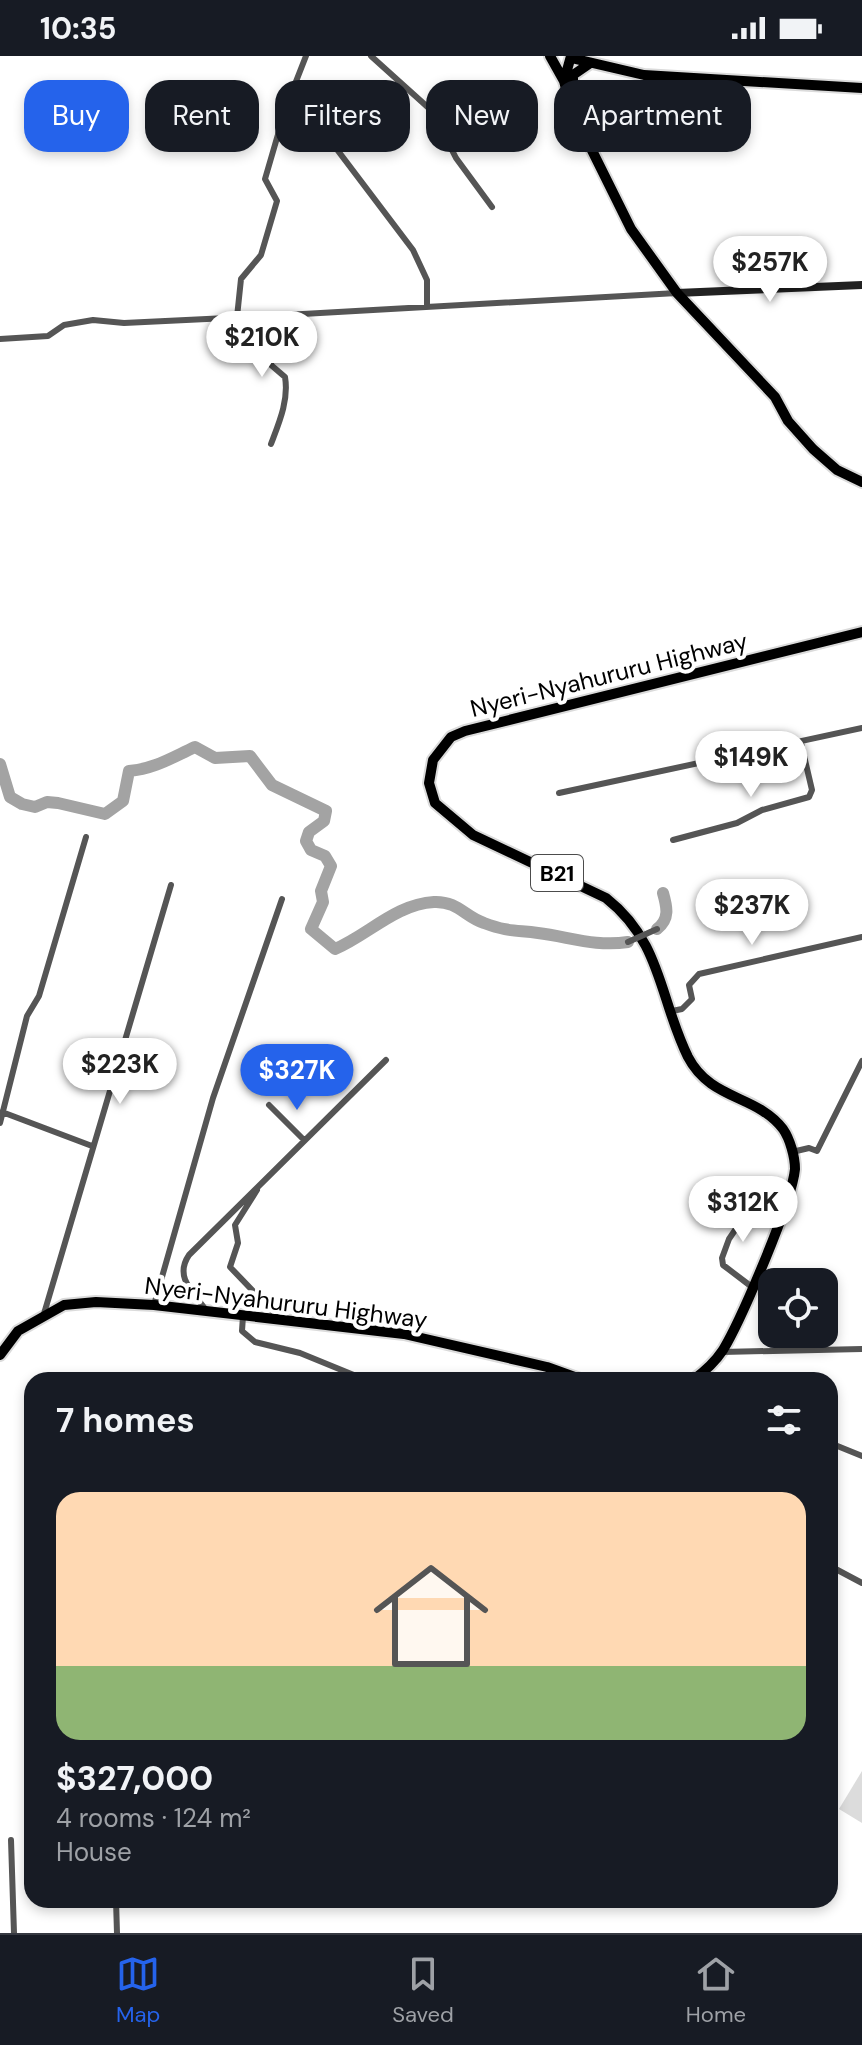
<!DOCTYPE html>
<html lang="en">
<head>
<meta charset="utf-8">
<style>
  body { margin:0; font-family:"DM Sans",sans-serif; background:#20242c; color:#f1f3f6; height:100vh; display:flex; flex-direction:column; font-size:30px; white-space:nowrap }
  * { box-sizing:border-box; margin:0 }
  p { font-size:26px; color:#9ea1a6 }
  .icon { flex:none; width:44px; height:44px; fill:none; stroke:currentColor; stroke-width:2; stroke-linecap:round; stroke-linejoin:round }
  .map { position:relative; flex:1; overflow:hidden }
  .panel { position:absolute; left:24px; top:1316px; width:814px; height:536px; display:flex; flex-direction:column; background:#171b24; border-radius:24px; box-shadow:0 4px 12px #0003 }
  .panel>* { flex:none }
  .guide { position:absolute; left:24px; top:24px; width:814px; height:72px; display:flex; gap:16px }
  .tools { position:absolute; left:758px; top:1212px; display:grid; gap:16px }
  .tools a { display:grid; place-items:center; width:80px; height:80px; border-radius:16px; background:#171b24; box-shadow:0 4px 12px #0003; font-size:40px }
  .price { position:absolute; translate:-50% -68px; padding:0 18px; border-radius:28px; background:#fff; color:#222; font-size:26px; line-height:52px; filter:drop-shadow(0 2px 4px #0008) }
  .price::after { content:''; position:absolute; left:50%; top:48px; width:24px; height:18px; margin-left:-12px; background:inherit; clip-path:polygon(0 0,100% 0,50% 100%) }
  .price.on { background:#2563eb; color:#fff }
  ul { padding:0; list-style:none }
  li { display:grid; align-content:center; gap:16px; height:424px; padding:0 32px }
  li span { display:grid; place-items:center; height:248px; border-radius:24px; color:#555 }
  li>.icon { margin-inline-start:auto }
  span .icon { width:144px; height:144px; fill:#fffc; stroke-width:1 }
  li b { font-size:34px }
  h2 { display:flex; justify-content:space-between; align-items:center; height:96px; padding:0 32px; font-size:34px }
  .chip { padding:0 28px; border-radius:24px; background:#171b24; box-shadow:0 4px 12px #0003; font-size:28px; line-height:72px }
  .chip.on { background:#2563eb; color:#fff }
  .status { display:flex; justify-content:space-between; align-items:center; height:56px; padding:0 40px; background:#171b24; direction:ltr }
  .status svg { height:22px; fill:currentColor }
  .dock { display:flex; justify-content:space-around; align-items:center; height:112px; border-top:2px solid #363941; background:#171b24; font-size:22px; color:#9ea1a6 }
  .dock a { display:grid; justify-items:center; gap:4px }
  .dock .on { color:#2563eb }
  .map>svg:first-child { display:block }
  .green { fill:#dcdcdc }
  .lines { fill:none; stroke-linecap:round; stroke-linejoin:round }
  .river { stroke:#a3a3a3; stroke-width:12 }
  .highway-casing { stroke:#dbdbdb; stroke-width:14 }
  .street { stroke:#555; stroke-width:6 }
  .secondary { stroke:#222; stroke-width:8 }
  .highway { stroke:#000; stroke-width:10 }
  .street-bridge { stroke:#555; stroke-width:6 }
  .labels { text-anchor:middle; stroke-width:8; stroke-linejoin:round; paint-order:stroke }
  .shield { fill:#fff; stroke:#4c4c4c; stroke-width:2 }
  .shield-label { font-size:22px; font-weight:bold; fill:#000 }
  .street-label { font-size:24px; fill:#000; stroke:#fff }
</style>
</head>
<body>
<div class="status"><b>10:35</b><svg viewBox="0 0 49 12"><path d="M0 12V9h3v3zM5 12V6h3v6zM10 12V3h3v9zM15 12V0h3v12zM26 1h20v11H26zM47 4h2v5h-2z"/></svg></div>
<div class="map">
<svg width="862" height="1877" viewBox="0 0 862 1877">
  <rect width="100%" height="100%" fill="#fff"/>
  <!-- green -->
  <path class="green" d="M862,1715V1767L839,1753Z"/>
  <g class="lines">
    <!-- river -->
    <path class="river" d="M0,708L10,741L22,748L35,751L47,746L58,747L105,758L123,745L129,715C154,713 171,702 195,691L215,702L250,700L272,729L326,755L324,765L309,776L306,785L311,794L325,800L331,810L321,835L323,846L311,873L335,893C368,879 396,848 434,846C458,845 465,861 484,867C508,876 515,874 538,877C570,881 596,891 628,886
      M657,873C670,863 667,851 663,837"/>
    <defs>
      <path id="highway" d="M550,0L564,25
        M571,0L564,25L571,52L631,173L677,237L775,341L788,365L813,393L837,414L862,426
        M571,2L644,19L862,32
        M573,39V19L589,8
        M0,1299L18,1275L64,1249L96,1246L154,1249L404,1278L547,1311L583,1324
        M693,1324C704,1316 715,1306 723,1294C741,1264 792,1146 795,1113C795,1101 790,1083 783,1073C756,1038 711,1045 688,1001C659,942 662,886 606,842L473,779L435,747L429,727L433,704L451,681L465,675L862,576"/>
    </defs>
    <!-- highway casing -->
    <use href="#highway" class="highway-casing"/>
    <!-- street -->
    <path class="street" d="M306,0L286,51L320,71L413,194L427,224V249
      M371,0L432,55L456,102L492,151
      M237,261L241,223L261,199L277,145L265,123L286,51
      M0,283L48,280L64,269L93,264L124,267L248,261L677,237
      M271,388C279,367 289,344 285,321L271,309L275,259
      M559,737L862,672
      M673,784L737,767L762,754L809,741L812,734L801,687
      M672,955L682,953L692,943L689,929L699,918L862,881
      M269,1049L304,1084
      M2,1056L92,1090
      M0,1067L27,960L39,940L86,781
      M792,1096L809,1092L817,1095L862,1005
      M257,1134L235,1169L238,1187L230,1211L278,1261
      M752,1231L723,1209L722,1202L729,1183L748,1155L779,1163
      M154,1249L213,1042L282,843
      M206,1254C193,1236 174,1221 189,1199L386,1004
      M243,1260L242,1275L255,1286L300,1297L366,1324
      M43,1261L171,829
      M722,1296L862,1293
      M830,1387L862,1400
      M830,1510L862,1527
      M11,1784L14,1877
      M116,1844L117,1877"/>
    <!-- secondary -->
    <path class="secondary" d="M677,237L862,229"/>
    <!-- highway -->
    <use href="#highway" class="highway"/>
    <!-- street-bridge -->
    <path class="street-bridge" d="M628,886L657,873"/>
  </g>
  <g class="labels">
    <!-- shield labels -->
    <rect class="shield" x="531" y="799" width="52" height="36" rx="6"/>
    <g class="shield-label">
      <text x="557" y="825">B21</text>
    </g>
    <!-- street labels -->
    <g class="street-label">
      <text transform="translate(609 619) rotate(-14)" y="8">Nyeri-Nyahururu Highway</text>
      <text transform="translate(286 1247) rotate(7)" y="8">Nyeri-Nyahururu Highway</text>
    </g>
  </g>
</svg>
<div class="tools">
<a><svg class="icon" aria-label="locate" viewBox="0 0 24 24"><circle cx="12" cy="12" r="6"/><path d="M12 2v4M12 18v4M2 12h4M18 12h4"/></svg></a>
</div>
<b class="price" style="left:770px;top:248px">$257K</b>
<b class="price" style="left:262px;top:323px">$210K</b>
<b class="price" style="left:751px;top:743px">$149K</b>
<b class="price" style="left:752px;top:891px">$237K</b>
<b class="price" style="left:120px;top:1050px">$223K</b>
<b class="price on" style="left:297px;top:1056px">$327K</b>
<b class="price" style="left:743px;top:1188px">$312K</b>
<div class="guide">
<a class="chip on">Buy</a>
<a class="chip">Rent</a>
<a class="chip">Filters</a>
<a class="chip">New</a>
<a class="chip">Apartment</a>
</div>
<section class="panel">
<h2>7 homes<svg class="icon" aria-label="filters" viewBox="0 0 24 24"><path d="M4 7h16M4 17h16"/><circle cx="9" cy="7" r="2"/><circle cx="15" cy="17" r="2"/></svg></h2>
<ul>
<li><span style="background:linear-gradient(#ffd9b3 70%,#8fb573 0)"><svg class="icon" aria-label="home" viewBox="0 0 24 24"><path d="M3 11l9-7 9 7M6 9v11h12V9"/></svg></span><div><b>$327,000</b><p>4 rooms · 124 m²</p><p>House</p></div></li>
</ul>
</section>
</div>
<nav class="dock">
<a class="on"><svg class="icon" aria-label="map" viewBox="0 0 24 24"><path d="M3 6l6-2 6 2 6-2v14l-6 2-6-2-6 2zM9 4v14M15 6v14"/></svg>Map</a>
<a><svg class="icon" aria-label="saved" viewBox="0 0 24 24"><path d="M7 4h10v16l-5-4-5 4z"/></svg>Saved</a>
<a><svg class="icon" aria-label="home" viewBox="0 0 24 24"><path d="M3 11l9-7 9 7M6 9v11h12V9"/></svg>Home</a>
</nav>
</body>
</html>
